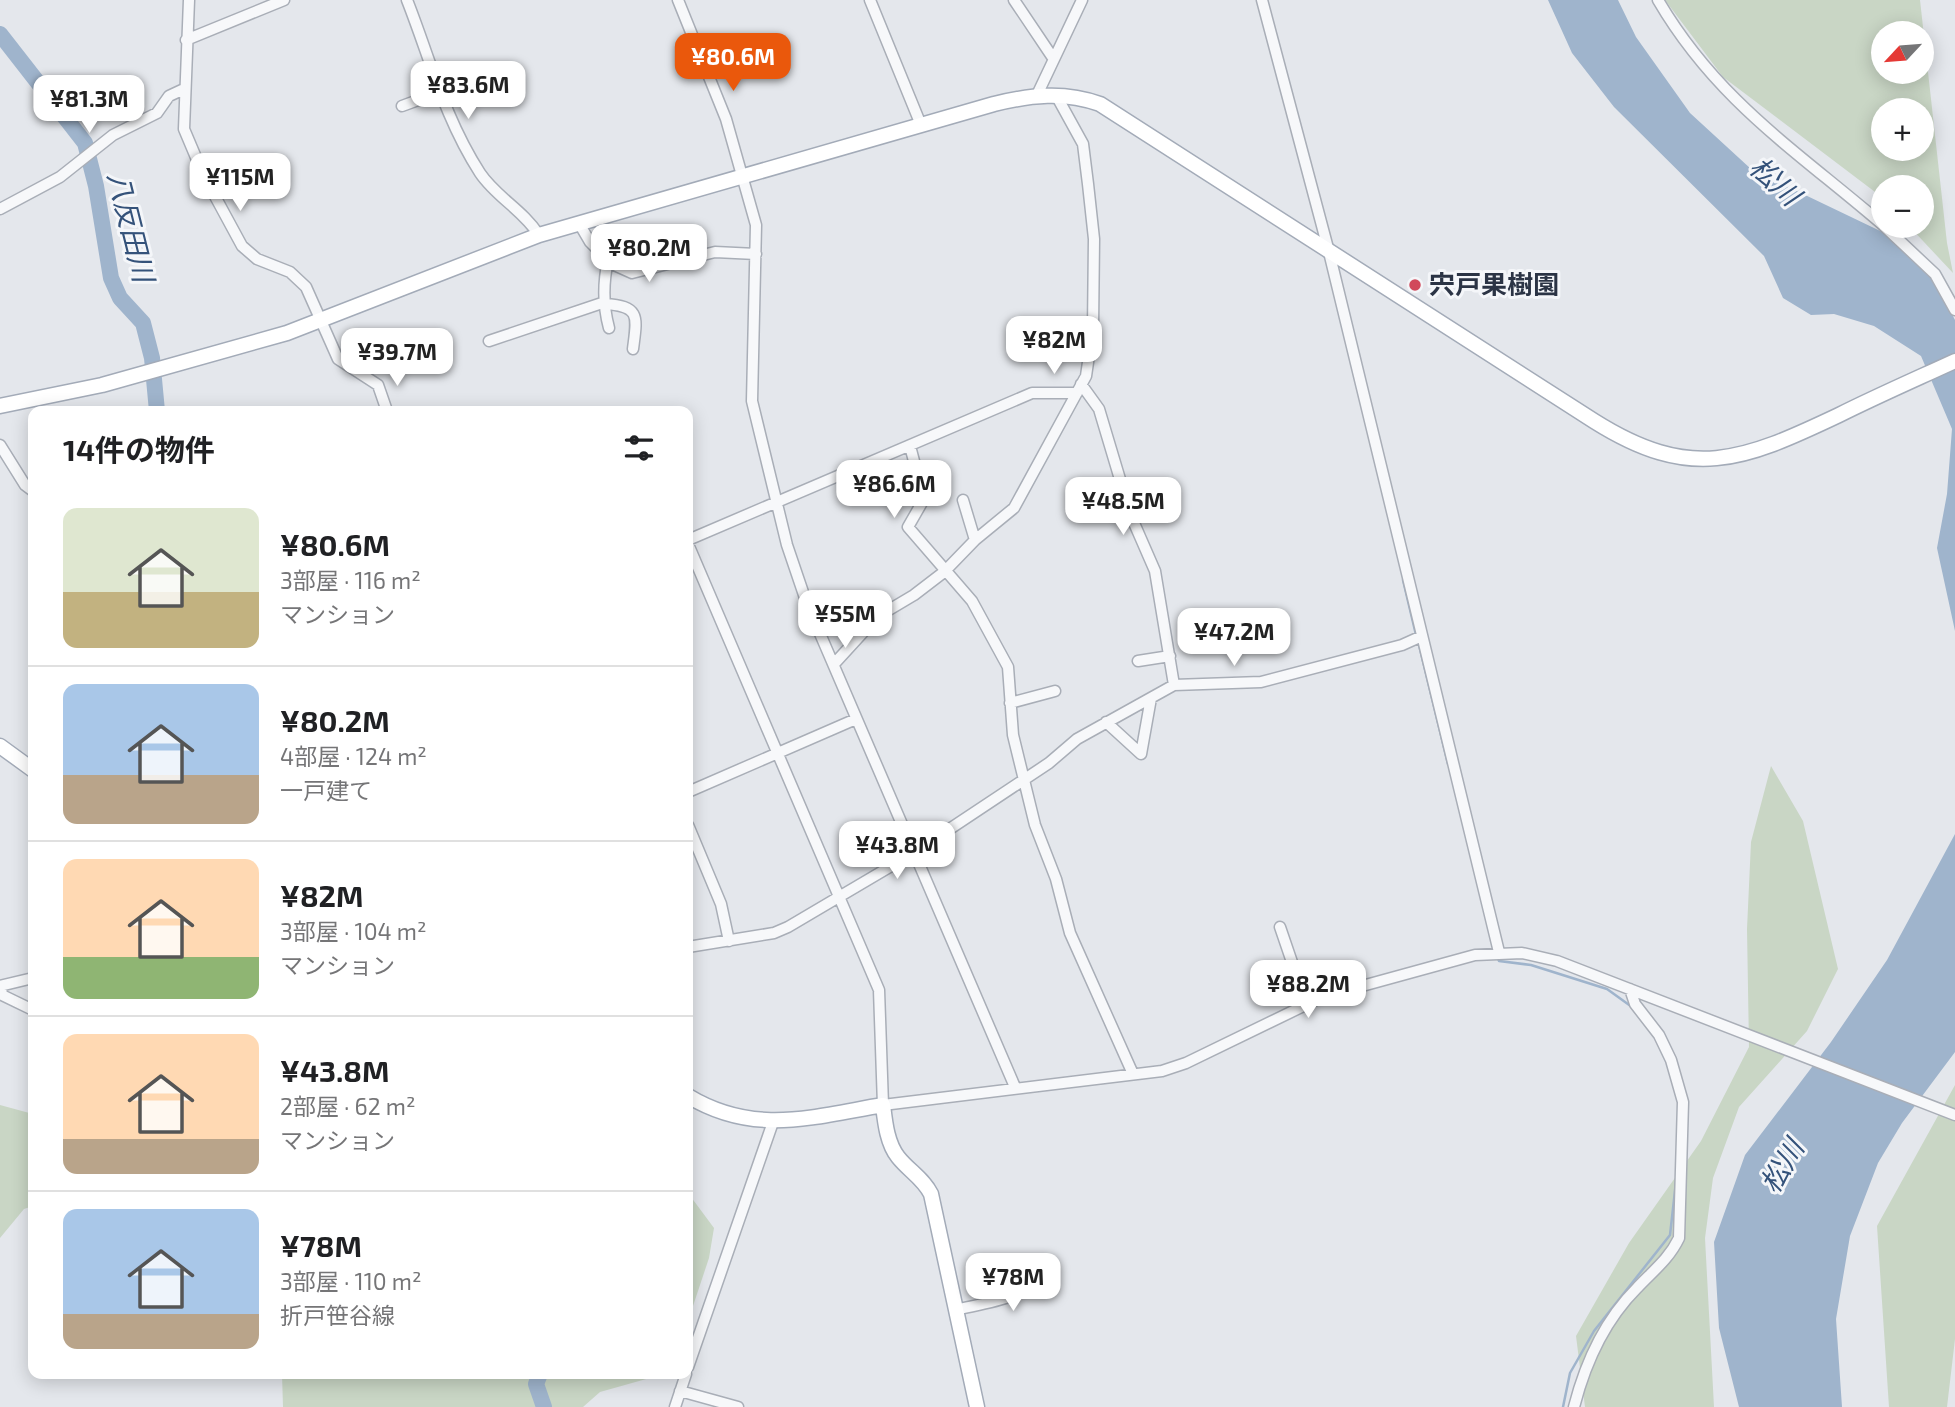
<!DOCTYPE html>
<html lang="ja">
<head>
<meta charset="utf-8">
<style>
  body { margin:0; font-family:"Exo 2","Noto Sans JP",sans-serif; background:#f2f2f2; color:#202124; height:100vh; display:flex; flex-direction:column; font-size:26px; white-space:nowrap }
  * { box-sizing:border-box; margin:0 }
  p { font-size:23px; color:#757577 }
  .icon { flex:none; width:38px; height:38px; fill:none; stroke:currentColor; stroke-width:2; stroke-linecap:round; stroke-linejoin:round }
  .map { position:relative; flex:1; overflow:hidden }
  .sheet { position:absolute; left:28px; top:406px; width:665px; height:973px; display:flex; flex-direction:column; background:#fff; border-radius:14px; box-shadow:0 4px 18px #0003 }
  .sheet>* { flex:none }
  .needle { width:46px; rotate:244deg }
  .buttons { position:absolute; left:1871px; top:21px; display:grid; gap:14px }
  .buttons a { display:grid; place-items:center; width:63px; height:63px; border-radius:50%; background:#fff; box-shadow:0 4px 18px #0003; font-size:35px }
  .price { position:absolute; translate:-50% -60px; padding:0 16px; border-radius:14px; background:#fff; color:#222; font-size:23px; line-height:46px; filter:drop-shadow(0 2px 4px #0008) }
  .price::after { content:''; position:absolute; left:50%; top:42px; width:21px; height:16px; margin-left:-10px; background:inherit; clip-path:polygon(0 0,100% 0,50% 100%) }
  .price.current { background:#ea580c; color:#fff }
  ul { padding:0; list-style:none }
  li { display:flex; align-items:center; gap:21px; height:175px; padding:0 35px }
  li+li { border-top:2px solid #e0e0e0 }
  li span { display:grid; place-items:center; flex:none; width:196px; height:140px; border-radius:14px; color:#555 }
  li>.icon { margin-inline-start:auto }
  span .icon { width:84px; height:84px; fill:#fffc; stroke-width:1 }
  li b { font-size:30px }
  h2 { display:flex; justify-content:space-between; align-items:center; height:84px; padding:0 35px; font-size:30px }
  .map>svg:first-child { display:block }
  .green { fill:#c9d6c5; fill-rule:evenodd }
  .water { fill:#9fb4cc }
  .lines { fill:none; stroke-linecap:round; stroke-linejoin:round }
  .stream { stroke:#9fb4cc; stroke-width:2.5 }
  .river { stroke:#9fb4cc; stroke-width:16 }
  .minor-casing { stroke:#a9aeb7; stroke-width:13 }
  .major-casing { stroke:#a3abb8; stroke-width:17 }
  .minor { stroke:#f7f8fa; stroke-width:10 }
  .major { stroke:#fff; stroke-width:14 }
  .poi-dot { fill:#d1495b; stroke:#f4f6f9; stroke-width:2.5 }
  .labels { text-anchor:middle; stroke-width:6; stroke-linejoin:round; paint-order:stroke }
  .poi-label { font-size:26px; font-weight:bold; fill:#2b3445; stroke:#f4f6f9; text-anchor:start }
  .water-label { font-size:28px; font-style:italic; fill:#34527a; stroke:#f4f6f9 }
</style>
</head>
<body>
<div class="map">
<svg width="1955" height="1407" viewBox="0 0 1955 1407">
  <rect width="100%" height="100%" fill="#e4e7ec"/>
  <!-- green -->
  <path class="green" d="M1665,0H1920L1947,243L1953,273L1909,226H1922V187H1883V198L1723,77ZM1883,33H1922V72H1883ZM1883,110H1922V149H1883Z
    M1771,766L1803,821L1838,969L1807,1031L1739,1107L1713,1178L1705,1238L1714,1407H1585L1576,1336L1629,1243L1701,1141L1749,1047L1747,929L1751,842Z
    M1955,1085V1339L1947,1407H1889L1877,1226Z
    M0,1105L33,1114V1206L24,1209L0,1238Z
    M691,1197L714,1228L709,1258L688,1321V1200Z
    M282,1374H664L600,1392L583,1407H283Z"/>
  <!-- water -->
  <path class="water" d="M1548,0H1618L1636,37L1690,113L1751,169L1897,239L1935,281L1955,320V631L1937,548L1947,494L1952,429L1921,356L1874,326L1834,314L1811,315L1783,298L1764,256L1614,107L1572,53Z
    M1955,834V1052L1902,1123L1878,1163L1850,1236L1836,1319L1842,1407H1739L1719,1328L1714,1242L1745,1155L1831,1042L1887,960Z"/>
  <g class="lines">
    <!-- stream -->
    <path class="stream" d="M1403,580L1416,635
      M1418,641L1448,764
      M1497,957L1499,961L1531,965L1607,989L1632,1007
      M1563,1407L1570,1373L1594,1331L1670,1235L1676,1182"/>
    <!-- river -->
    <path class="river" d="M0,34L85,143L96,186L111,278L120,298L143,323L152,358L157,411
      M540,1374L536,1384L544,1407"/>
    <defs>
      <path id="minor" d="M189,0L184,129L203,174L242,246L257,259L290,272L306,287L338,359L378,385L387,411
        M407,0C431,61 444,117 480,173C496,197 523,210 539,235
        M678,0L726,119L756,225L752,401L787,545L806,601L1015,1087
        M870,0L921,125
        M1014,0L1053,58
        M1262,0L1329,252L1499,952
        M1658,0C1717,101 1797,151 1883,225
        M186,40L284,0
        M1037,95L1082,0
        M402,106L440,92
        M0,209L60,177L113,135L157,113L169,96L184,89
        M580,225L590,242L612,264L632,273L715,252L756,254
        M1884,226L1935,274L1955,310
        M608,260C603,283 603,306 609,328
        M605,304C641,306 637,317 633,349
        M489,341L605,302
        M1081,384L1099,409L1131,516L1155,571L1174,685
        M0,445L25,485L33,491
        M910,446L924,499L908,527L972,601L1008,667L1013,735L1035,825L1056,879L1070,933L1133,1074
        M963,500L975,540
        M688,540L1032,393H1077
        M688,544L879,990L883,1105L1162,1071L1186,1063L1322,997L1475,955L1522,953L1557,961L1955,1115
        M1138,661L1170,656
        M834,664L877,617L914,595L944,572L975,540L1014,508L1086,376L1093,328L1094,239L1088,184L1083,144L1056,95
        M1010,703L1055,691
        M1106,722L1141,754L1151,698
        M688,792L856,719
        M688,825L721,904L729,941
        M1280,927L1294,968L1311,1002
        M688,947L774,933L788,927L915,852L1049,763L1077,739L1174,685L1261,682L1402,645L1422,636
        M0,986L33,978
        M1,986L2,995L33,1010
        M955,1310C995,1301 1017,1300 1049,1273
        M688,1367L773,1122
        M680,1391L738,1407
        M675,1407L686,1374
        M1574,1407C1585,1364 1605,1320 1637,1288C1653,1271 1669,1259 1679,1238L1683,1102L1671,1060L1659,1035L1635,1004L1630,989"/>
      <path id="major" d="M0,406L102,385L287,333L539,235L994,104C1031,95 1064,91 1100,104L1594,421C1691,482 1742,461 1839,415C1877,396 1916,379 1955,361
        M0,746L33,770
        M688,1096C754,1136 812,1117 883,1105C885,1122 887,1143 898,1157C909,1171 923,1178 931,1194L977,1407"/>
    </defs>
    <!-- minor casing -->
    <use href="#minor" class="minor-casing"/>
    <!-- major casing -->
    <use href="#major" class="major-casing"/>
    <!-- minor -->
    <use href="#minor" class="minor"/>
    <!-- major -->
    <use href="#major" class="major"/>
  </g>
  <!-- markers -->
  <circle class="poi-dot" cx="1415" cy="285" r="7"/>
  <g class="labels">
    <!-- poi labels -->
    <g class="poi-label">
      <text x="1429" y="294">宍戸果樹園</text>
    </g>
    <!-- water labels -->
    <g class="water-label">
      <text transform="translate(1775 181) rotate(42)" y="10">松川</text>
      <text transform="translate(131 227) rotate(76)" y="10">八反田川</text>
      <text transform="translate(1782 1166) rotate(-59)" y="10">松川</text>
    </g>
  </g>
</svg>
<div class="buttons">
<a><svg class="needle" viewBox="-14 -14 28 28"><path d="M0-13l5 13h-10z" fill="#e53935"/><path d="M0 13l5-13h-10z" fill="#757577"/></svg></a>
<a>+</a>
<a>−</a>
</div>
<b class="price current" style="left:733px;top:93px">¥80.6M</b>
<b class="price" style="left:468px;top:121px">¥83.6M</b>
<b class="price" style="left:89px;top:135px">¥81.3M</b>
<b class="price" style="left:240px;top:213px">¥115M</b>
<b class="price" style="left:649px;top:284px">¥80.2M</b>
<b class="price" style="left:1054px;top:376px">¥82M</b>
<b class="price" style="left:397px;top:388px">¥39.7M</b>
<b class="price" style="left:894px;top:520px">¥86.6M</b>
<b class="price" style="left:1123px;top:537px">¥48.5M</b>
<b class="price" style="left:845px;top:650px">¥55M</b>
<b class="price" style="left:1234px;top:668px">¥47.2M</b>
<b class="price" style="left:897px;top:881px">¥43.8M</b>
<b class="price" style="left:1308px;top:1020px">¥88.2M</b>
<b class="price" style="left:1013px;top:1313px">¥78M</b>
<section class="sheet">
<h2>14件の物件<svg class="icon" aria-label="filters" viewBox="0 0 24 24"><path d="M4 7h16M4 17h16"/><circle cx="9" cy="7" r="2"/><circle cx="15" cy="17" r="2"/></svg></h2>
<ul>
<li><span style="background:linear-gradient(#dfe7d0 60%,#c2b280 0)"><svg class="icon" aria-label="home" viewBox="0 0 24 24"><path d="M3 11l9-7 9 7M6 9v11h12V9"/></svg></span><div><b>¥80.6M</b><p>3部屋 · 116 m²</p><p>マンション</p></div></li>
<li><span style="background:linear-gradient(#a9c7e8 65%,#b9a48a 0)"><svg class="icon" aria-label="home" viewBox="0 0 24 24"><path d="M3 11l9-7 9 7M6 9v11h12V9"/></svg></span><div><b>¥80.2M</b><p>4部屋 · 124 m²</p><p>一戸建て</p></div></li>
<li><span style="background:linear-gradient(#ffd9b3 70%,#8fb573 0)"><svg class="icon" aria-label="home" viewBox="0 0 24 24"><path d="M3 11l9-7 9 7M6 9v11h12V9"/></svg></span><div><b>¥82M</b><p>3部屋 · 104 m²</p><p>マンション</p></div></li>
<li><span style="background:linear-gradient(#ffd9b3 75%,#b9a48a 0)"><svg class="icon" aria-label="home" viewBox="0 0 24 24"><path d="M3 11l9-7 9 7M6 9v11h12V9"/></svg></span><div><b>¥43.8M</b><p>2部屋 · 62 m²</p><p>マンション</p></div></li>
<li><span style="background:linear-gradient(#a9c7e8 75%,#b9a48a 0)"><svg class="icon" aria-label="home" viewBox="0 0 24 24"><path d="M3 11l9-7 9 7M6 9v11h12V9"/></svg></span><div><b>¥78M</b><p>3部屋 · 110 m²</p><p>折戸笹谷線</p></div></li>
</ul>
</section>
</div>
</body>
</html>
